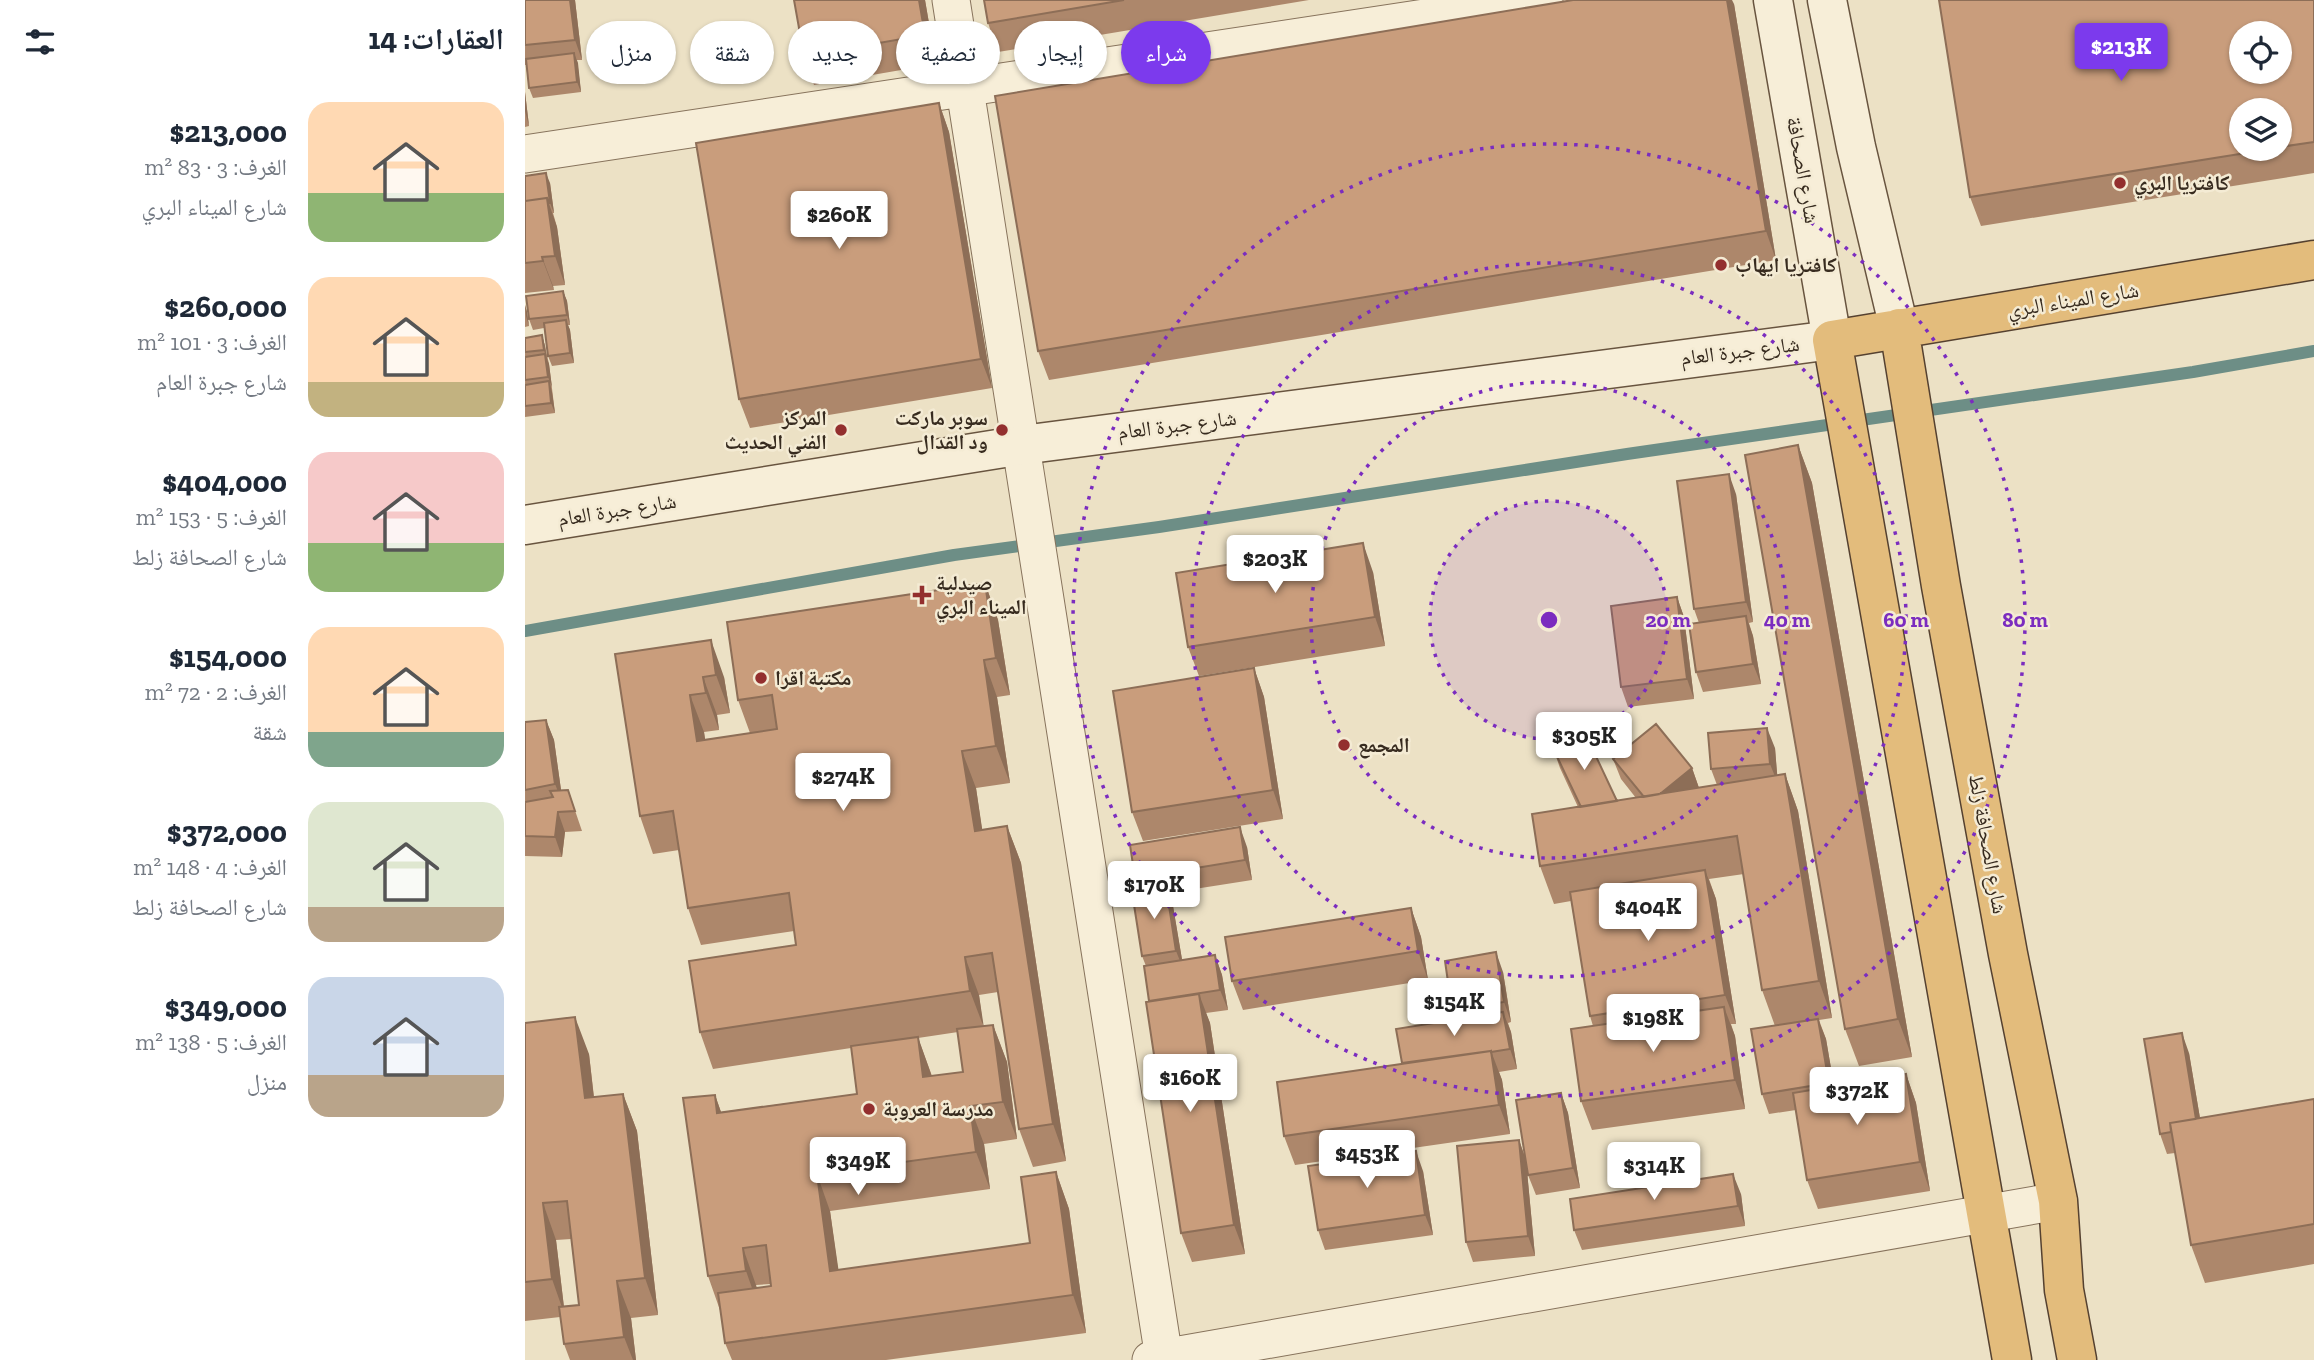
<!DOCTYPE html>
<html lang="ar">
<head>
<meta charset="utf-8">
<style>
  body { margin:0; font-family:"Zilla Slab","Noto Naskh Arabic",serif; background:#f2f2f3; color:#1f2937; direction:rtl; height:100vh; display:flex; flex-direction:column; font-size:26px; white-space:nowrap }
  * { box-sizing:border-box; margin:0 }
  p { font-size:23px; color:#747a83 }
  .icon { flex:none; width:38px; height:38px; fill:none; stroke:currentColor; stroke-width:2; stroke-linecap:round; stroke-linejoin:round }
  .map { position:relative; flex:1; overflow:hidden; direction:ltr }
  .sheet { display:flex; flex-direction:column; background:#fff; width:525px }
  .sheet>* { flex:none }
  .banner { position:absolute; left:21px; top:21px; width:665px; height:63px; direction:rtl; display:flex; gap:14px }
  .controls { position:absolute; left:1704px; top:21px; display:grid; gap:14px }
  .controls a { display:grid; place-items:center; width:63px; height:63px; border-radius:50%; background:#fff; box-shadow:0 2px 5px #0004; font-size:35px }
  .price { position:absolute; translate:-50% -60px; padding:0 16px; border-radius:7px; background:#fff; color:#222; font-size:23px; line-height:46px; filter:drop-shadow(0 2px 4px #0008) }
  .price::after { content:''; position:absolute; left:50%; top:42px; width:21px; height:16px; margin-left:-10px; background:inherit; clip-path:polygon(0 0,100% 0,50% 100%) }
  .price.active { background:#7c3aed; color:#fff }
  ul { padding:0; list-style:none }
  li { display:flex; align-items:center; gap:21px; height:175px; padding:0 21px }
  li span { display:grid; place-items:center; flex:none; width:196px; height:140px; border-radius:21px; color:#555 }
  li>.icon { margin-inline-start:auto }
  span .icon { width:84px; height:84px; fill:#fffc; stroke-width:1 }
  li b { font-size:30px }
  h2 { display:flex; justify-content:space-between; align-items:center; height:84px; padding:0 21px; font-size:30px }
  .tag { padding:0 24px; border-radius:32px; background:#fff; box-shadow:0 2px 5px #0004; font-size:24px; line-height:63px }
  .tag.active { background:#7c3aed; color:#fff }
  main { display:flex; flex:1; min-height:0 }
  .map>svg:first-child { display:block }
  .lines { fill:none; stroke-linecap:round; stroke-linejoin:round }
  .stream { stroke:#6d8e86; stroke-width:12 }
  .minor-casing { stroke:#87735c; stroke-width:39 }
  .secondary-casing { stroke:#68543f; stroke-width:41 }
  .trunk-casing { stroke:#554130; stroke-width:41 }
  .minor { stroke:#f7eed8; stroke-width:37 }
  .secondary { stroke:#f7eed8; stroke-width:38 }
  .trunk { stroke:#e3bc7c; stroke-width:38 }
  .wall { fill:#ad876b; fill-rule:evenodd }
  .shaded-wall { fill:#8d6e57 }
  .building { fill:#c99d7c; stroke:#8d6e57; stroke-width:2; fill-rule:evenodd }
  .ring { fill:none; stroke:#7b2cbf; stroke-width:3.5; stroke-dasharray:3.5 7 }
  .poi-dot { fill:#932f2e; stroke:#f4ebd4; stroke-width:2.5 }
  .labels { text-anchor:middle; stroke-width:5; stroke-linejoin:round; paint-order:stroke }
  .street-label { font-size:21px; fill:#372b1f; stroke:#f4ebd4 }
  .poi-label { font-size:21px; font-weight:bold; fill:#372b1f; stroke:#f4ebd4; text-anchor:start }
  .centre { fill:#7b2cbf; stroke:#f4ebd4; stroke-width:3.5 }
  .ring-label { font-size:21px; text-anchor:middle; font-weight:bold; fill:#7b2cbf; stroke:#f4ebd4; stroke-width:5; stroke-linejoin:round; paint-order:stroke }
</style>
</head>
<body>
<main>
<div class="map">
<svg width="1789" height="1360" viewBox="0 0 1789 1360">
  <rect width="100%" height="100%" fill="#ece1c5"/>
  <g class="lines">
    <!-- stream -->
    <path class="stream" d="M0,631L429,555L634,527L1102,454L1668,372L1789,351"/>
    <defs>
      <path id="minor" d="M426,0L639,1358
        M0,154L1019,0
        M626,1360L1533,1201"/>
      <path id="secondary" d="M1302,0L1331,147L1374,328
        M0,525L497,445L1307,340L1248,0"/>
      <path id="trunk" d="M1374,328L1416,586L1483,954L1533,1201L1539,1290L1552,1360
        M1487,1360L1307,340L1789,260"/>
    </defs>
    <!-- minor casing -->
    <use href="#minor" class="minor-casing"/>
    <!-- secondary casing -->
    <use href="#secondary" class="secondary-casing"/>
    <!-- trunk casing -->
    <use href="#trunk" class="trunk-casing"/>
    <!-- minor -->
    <use href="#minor" class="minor"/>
    <!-- secondary -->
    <use href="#secondary" class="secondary"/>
    <!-- trunk -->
    <use href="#trunk" class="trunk"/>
  </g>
  <!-- wall -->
  <path class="wall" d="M0,0H50L57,60H52L56,92L8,98L4,88L1,65H0Z
    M400,0L411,64L289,85L279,56Z
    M459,0H784L473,52L463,23Z
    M1789,0V173L1456,226L1445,197ZM1755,110V149H1717Z
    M1209,4L1251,260L524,380L513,351Z
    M0,92L4,126L0,127Z
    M414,103L424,132L467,388L225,428L214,399Z
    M0,176L25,183L29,213H28L32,227L40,285L28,286L29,290L0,293Z
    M38,291L42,301L45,325H43L45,330L49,363L27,366L23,356L19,328L8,330L4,319Z
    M0,305L2,312L4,326L0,327Z
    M17,335L20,346L24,364L30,413L0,417V338Z
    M1273,445L1287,483L1387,1057L1334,1066L1320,1029Z
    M1211,494L1228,622L1224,623L1228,636L1236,684L1178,692L1171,672L1174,623L1169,609Z
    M848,572L860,646L674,676L663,647Z
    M460,583L473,620L485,695L472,697L485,783L451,788L457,830L482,826L496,863L541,1161L508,1167L494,1129L473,992L454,995L458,1026L468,1025L482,1062L492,1139L459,1144L465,1189L305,1211L313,1270L505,1243L531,1172L544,1209L561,1333L361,1360H207L200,1343L196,1313L183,1276L190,1095L196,1112L332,1094L326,1048L188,1069L175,1032L271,945L269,931L176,945L163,908L154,850L128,854L115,816L90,654L199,677L205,713L192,715L194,730L179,732L180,740L225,733L213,700ZM433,1032L438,1072L407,1076L393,1038ZM246,1284V1286L232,1288L231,1285Z
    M1152,597L1159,617L1169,699L1103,707L1096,687Z
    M729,668L739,697L758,819L618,841L607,812Z
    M21,720L29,740L36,790H43L57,831L40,832L37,857L0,856V722Z
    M1028,748L1092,801L1111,798L1096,779L1088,759L1167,768L1174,788L1192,785L1186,769L1250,748L1252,775L1260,774L1273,811L1307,1018L1294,1020L1301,1039L1309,1086L1381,1074L1391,1103L1405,1191L1293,1209L1282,1180L1271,1110L1244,1114L1237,1094L1250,1026L1237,990L1219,874L1184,879L1191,899L1211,1024H1206L1210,1036L1220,1109L1067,1130L1056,1101L1068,1026L1065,1016L1046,901L1029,904L1015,866L1053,807L1035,768Z
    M722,847L727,880L644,893L648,906L657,960L690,955L697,975L703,1010L681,1013L685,1023L720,1254L667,1262L656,1233L624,1001L621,966L617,956L614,890L610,878Z
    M886,908L896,937L903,980L718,1010L707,981Z
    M978,972L986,1022L983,1023L986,1032L992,1069L974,1072L977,1080L985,1134L770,1165L759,1136L877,1063L931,1019L927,1010Z
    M0,1023L64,1054L69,1097L98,1094L112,1131L133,1315L106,1318L111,1360H45L39,1344L35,1317L0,1321ZM46,1239L54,1305L39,1307L31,1240Z
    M1664,1053L1675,1118L1789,1099V1264L1680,1283L1666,1245L1650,1153L1642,1154L1635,1134Z
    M1036,1093L1043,1113L1055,1188L1011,1195L1003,1175L1001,1161L1010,1256L948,1262L941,1242L994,1140L1001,1160Z
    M898,1171L908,1235L800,1250L793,1230Z
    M1216,1194L1220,1226L1057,1250L1049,1230Z"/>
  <!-- shaded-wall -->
  <path class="shaded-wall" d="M45,0H50L57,60L50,40Z
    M394,0H400L411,64L400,35Z
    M1202,0H1207L1209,4L1251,260L1241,231Z
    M49,53L53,63L56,92L52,82Z
    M0,92L4,126L0,111Z
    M414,103L424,132L467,388L456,359Z
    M21,173L25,183L29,213L25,203Z
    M22,198L32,227L40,285L30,256Z
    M17,257L28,286L29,290L18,261Z
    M38,291L42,301L45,325L42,315Z
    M0,305L2,312L4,326L1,316Z
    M41,320L45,330L49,363L45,353Z
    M17,335L20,346L22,360L19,350Z
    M20,354L24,364L27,387L23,377Z
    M24,381L27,392L30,413L26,403Z
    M1273,445L1287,483L1387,1057L1373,1019Z
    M1204,474L1211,494L1228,622L1221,602Z
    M838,543L848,572L860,646L850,617Z
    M460,583L473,620L485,695L471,658Z
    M1152,597L1159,617L1169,699L1162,679Z
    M1221,616L1228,636L1236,684L1228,664Z
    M186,640L199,677L205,713L191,675Z
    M459,660L472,697L485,783L471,746Z
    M729,668L739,697L758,819L748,790Z
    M178,677L192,715L194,730L181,693Z
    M165,695L179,732L186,778L172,741Z
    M21,720L29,740L38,804L30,784Z
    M1242,728L1250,748L1253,784L1245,764Z
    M437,751L451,788L463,868L450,831Z
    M1167,768L1174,788L1124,803Z
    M1260,774L1273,811L1307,1018L1294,981Z
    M33,812L40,832L37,857L30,837Z
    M482,826L496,863L541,1161L528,1124Z
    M715,827L722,847L727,880L720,860Z
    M1180,870L1191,899L1211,1024L1200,995Z
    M641,886L648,906L659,971L651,951Z
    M886,908L896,937L903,980L893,951Z
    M971,952L978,972L986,1022L979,1002Z
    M690,955L697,975L703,1010L695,990Z
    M440,957L454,995L459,1028L445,991Z
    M674,994L685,1023L720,1254L709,1225Z
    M1199,1007L1210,1036L1220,1109L1210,1080Z
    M978,1012L986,1032L992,1069L985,1049Z
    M50,1017L64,1054L73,1135L60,1098Z
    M1293,1019L1301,1039L1312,1103L1304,1083Z
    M468,1025L482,1062L492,1139L478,1102Z
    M1657,1033L1664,1053L1680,1148L1672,1128Z
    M393,1037L406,1074L412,1115L398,1077Z
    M966,1051L977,1080L985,1134L974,1105Z
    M1381,1074L1391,1103L1405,1191L1395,1162Z
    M1036,1093L1043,1113L1055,1188L1048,1168Z
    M98,1094L112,1131L133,1315L120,1278Z
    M190,1095L203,1132L192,1113Z
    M445,1106L459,1144L465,1189L451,1152Z
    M994,1140L1001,1160L1010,1256L1003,1236Z
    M891,1151L898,1171L908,1235L900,1215Z
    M531,1172L544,1209L561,1333L548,1295Z
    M292,1174L305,1211L319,1308L305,1271Z
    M1208,1174L1216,1194L1220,1226L1213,1206Z
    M18,1203L31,1240L40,1316L27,1279Z
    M218,1248L231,1285L234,1308L221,1271Z
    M92,1281L106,1318L111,1360H108L99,1337Z"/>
  <!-- building -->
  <path class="building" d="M0,0H45L50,40L0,45Z
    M269,0H394L400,35L279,56Z
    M459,0H599L463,23Z
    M1048,0H1202L1241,231L513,351L470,96Z
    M1414,0H1789V142L1755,147V110H1717V149H1746L1445,197ZM1717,33H1755V72H1717Z
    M49,53L52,82L4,88L1,59Z
    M414,103L456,359L214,399L171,143Z
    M21,173L25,203H24L22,198L0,201V176Z
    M22,198L30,256L17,257L18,261L0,263V201Z
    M38,291L42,315L4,319L1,296Z
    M41,320L45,353L23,356L19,323Z
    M17,335L19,350L0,352V338Z
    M20,354L23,377L0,380V357Z
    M24,381L26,403L0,406V385Z
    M1273,445L1373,1019L1320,1029L1220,455Z
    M1204,474L1221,602L1169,609L1152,481Z
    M838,543L850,617L663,647L651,573Z
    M460,583L471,658L459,660L471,746L437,751L450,831L482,826L528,1124L494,1129L467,953L440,957L445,991L175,1032L164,961L271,945L264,893L163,908L148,811L115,816L90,654L186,640L191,675L178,677L181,693L165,695L172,741L252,729L247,695L213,700L202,622Z
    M1152,597L1162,679L1096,687L1086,606Z
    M1221,616L1228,664L1171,672L1164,624Z
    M729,668L748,790L607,812L588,691Z
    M21,720L30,784L0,790V722Z
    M1131,724L1167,768L1135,794L1119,797L1088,759Z
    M1242,728L1245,764L1186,769L1183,733Z
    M1060,733L1092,801L1056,807L1028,748Z
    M1260,774L1294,981L1237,990L1212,836L1015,866L1007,814Z
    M43,790L50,811L33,812L30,837L0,836V802L28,797L25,791Z
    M715,827L720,860L610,878L605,845Z
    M1180,870L1200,995L1065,1016L1045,892Z
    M641,886L651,951L617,956L607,892Z
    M886,908L893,951L707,981L700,937Z
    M971,952L979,1002L927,1010L920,961Z
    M690,955L695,990L624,1001L619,966Z
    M674,994L709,1225L656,1233L621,1002Z
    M1199,1007L1210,1080L1056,1101L1046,1029Z
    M978,1012L985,1049L966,1052V1051L877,1063L871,1029Z
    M50,1017L60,1098L98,1094L120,1278L92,1281L99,1337L39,1344L34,1307L54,1305L42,1201L18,1203L27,1279L0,1282V1023Z
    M1293,1019L1304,1083L1237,1094L1226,1029Z
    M468,1025L478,1102L445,1106L451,1152L292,1174L305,1271L505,1243L496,1177L531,1172L548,1295L200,1343L193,1293L246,1286L241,1245L218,1248L221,1271L183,1276L158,1098L190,1095L192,1113L332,1094L326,1046L393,1037L398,1077L438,1072L432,1029Z
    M1657,1033L1671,1119L1645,1123L1646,1132L1635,1134L1619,1039Z
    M966,1051L974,1105L759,1136L752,1082Z
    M1381,1074L1395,1162L1282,1180L1268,1093Z
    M1036,1093L1048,1168L1003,1175L991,1100Z
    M1789,1099V1224L1666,1245L1645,1123Z
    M994,1140L1003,1236L941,1242L932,1146Z
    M891,1151L900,1215L793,1230L783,1166Z
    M1208,1174L1213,1206L1049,1230L1045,1199Z"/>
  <!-- distance rings -->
  <circle cx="1024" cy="620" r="119" fill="#7b2cbf" fill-opacity=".12"/>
  <g class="ring">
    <circle cx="1024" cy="620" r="119"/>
    <circle cx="1024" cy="620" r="238"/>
    <circle cx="1024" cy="620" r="357"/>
    <circle cx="1024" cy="620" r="476"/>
  </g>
  <!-- markers -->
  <g class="poi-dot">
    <circle cx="1595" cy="183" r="7"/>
    <circle cx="1196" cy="265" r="7"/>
    <circle cx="316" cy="430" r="7"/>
    <circle cx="477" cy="430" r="7"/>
    <path d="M393.5 584.5h7v7h7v7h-7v7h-7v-7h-7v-7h7z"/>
    <circle cx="236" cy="678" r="7"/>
    <circle cx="819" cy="745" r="7"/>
    <circle cx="344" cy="1109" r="7"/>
  </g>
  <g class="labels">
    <!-- street labels -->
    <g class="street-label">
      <text transform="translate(1278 170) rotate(80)" y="7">شارع الصحافة</text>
      <text transform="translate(1548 300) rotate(-9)" y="7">شارع الميناء البري</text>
      <text transform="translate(1215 351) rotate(-7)" y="7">شارع جبرة العام</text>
      <text transform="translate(652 425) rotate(-7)" y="7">شارع جبرة العام</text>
      <text transform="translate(92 510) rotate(-9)" y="7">شارع جبرة العام</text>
      <text transform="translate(1463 844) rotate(80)" y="7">شارع الصحافة زلط</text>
    </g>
    <!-- poi labels -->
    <g class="poi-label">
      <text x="1609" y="190">كافتريا البري</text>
      <text x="1210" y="272">كافتريا ايهاب</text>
      <text x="302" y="425" text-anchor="end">المركز<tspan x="302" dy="24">الفني الحديث</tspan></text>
      <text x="463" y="425" text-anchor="end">سوبر ماركت<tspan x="463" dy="24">ود القدال</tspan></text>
      <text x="411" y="590">صيدلية<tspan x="411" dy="24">الميناء البري</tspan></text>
      <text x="250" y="685">مكتبة اقرا</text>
      <text x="833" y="752">المجمع</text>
      <text x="358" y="1116">مدرسة العروبة</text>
    </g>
  </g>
  <circle cx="1024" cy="620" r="10" class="centre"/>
  <g class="ring-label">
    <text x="1143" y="627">20 m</text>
    <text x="1262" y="627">40 m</text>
    <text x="1381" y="627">60 m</text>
    <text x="1500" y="627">80 m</text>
  </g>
</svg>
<div class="controls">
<a><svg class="icon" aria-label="locate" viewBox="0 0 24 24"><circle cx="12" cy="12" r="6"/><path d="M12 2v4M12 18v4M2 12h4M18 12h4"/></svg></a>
<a><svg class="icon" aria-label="layers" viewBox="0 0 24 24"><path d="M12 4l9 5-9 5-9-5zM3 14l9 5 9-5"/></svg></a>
</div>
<b class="price active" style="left:1596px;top:83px">$213K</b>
<b class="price" style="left:314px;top:251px">$260K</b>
<b class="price" style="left:750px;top:595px">$203K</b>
<b class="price" style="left:1059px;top:772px">$305K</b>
<b class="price" style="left:318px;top:813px">$274K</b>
<b class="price" style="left:629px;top:921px">$170K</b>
<b class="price" style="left:1123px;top:943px">$404K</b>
<b class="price" style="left:929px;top:1038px">$154K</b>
<b class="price" style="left:1128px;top:1054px">$198K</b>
<b class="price" style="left:665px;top:1114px">$160K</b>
<b class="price" style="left:1332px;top:1127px">$372K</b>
<b class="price" style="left:842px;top:1190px">$453K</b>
<b class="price" style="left:333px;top:1197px">$349K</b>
<b class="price" style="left:1129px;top:1202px">$314K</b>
<div class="banner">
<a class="tag active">شراء</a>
<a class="tag">إيجار</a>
<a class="tag">تصفية</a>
<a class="tag">جديد</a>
<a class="tag">شقة</a>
<a class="tag">منزل</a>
</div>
</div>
<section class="sheet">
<h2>العقارات: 14<svg class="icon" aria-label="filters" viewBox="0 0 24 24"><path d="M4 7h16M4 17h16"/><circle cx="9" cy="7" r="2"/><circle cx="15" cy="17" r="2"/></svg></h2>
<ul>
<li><span style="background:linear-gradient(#ffd9b3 65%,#8fb573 0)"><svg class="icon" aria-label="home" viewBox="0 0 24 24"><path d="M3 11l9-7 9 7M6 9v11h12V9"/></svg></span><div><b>$213,000</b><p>الغرف: 3 · 83 m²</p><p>شارع الميناء البري</p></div></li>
<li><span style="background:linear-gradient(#ffd9b3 75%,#c2b280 0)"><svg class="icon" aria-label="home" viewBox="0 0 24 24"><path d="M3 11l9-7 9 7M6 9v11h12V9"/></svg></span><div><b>$260,000</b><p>الغرف: 3 · 101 m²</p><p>شارع جبرة العام</p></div></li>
<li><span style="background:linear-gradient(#f6c9c9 65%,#8fb573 0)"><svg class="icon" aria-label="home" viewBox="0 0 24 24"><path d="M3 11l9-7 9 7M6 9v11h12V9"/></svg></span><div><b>$404,000</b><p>الغرف: 5 · 153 m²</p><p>شارع الصحافة زلط</p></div></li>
<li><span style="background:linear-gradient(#ffd9b3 75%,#7fa58c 0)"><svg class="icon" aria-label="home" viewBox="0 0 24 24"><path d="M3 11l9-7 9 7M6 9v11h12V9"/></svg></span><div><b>$154,000</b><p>الغرف: 2 · 72 m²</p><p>شقة</p></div></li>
<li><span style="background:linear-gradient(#dfe7d0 75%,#b9a48a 0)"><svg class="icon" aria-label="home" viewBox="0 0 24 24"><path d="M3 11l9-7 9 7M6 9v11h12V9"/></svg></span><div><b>$372,000</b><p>الغرف: 4 · 148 m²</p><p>شارع الصحافة زلط</p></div></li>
<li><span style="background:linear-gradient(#c9d6e8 70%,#b9a48a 0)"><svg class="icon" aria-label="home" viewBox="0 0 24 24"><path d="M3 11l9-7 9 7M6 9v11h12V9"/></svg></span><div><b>$349,000</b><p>الغرف: 5 · 138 m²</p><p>منزل</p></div></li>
</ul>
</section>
</main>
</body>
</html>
